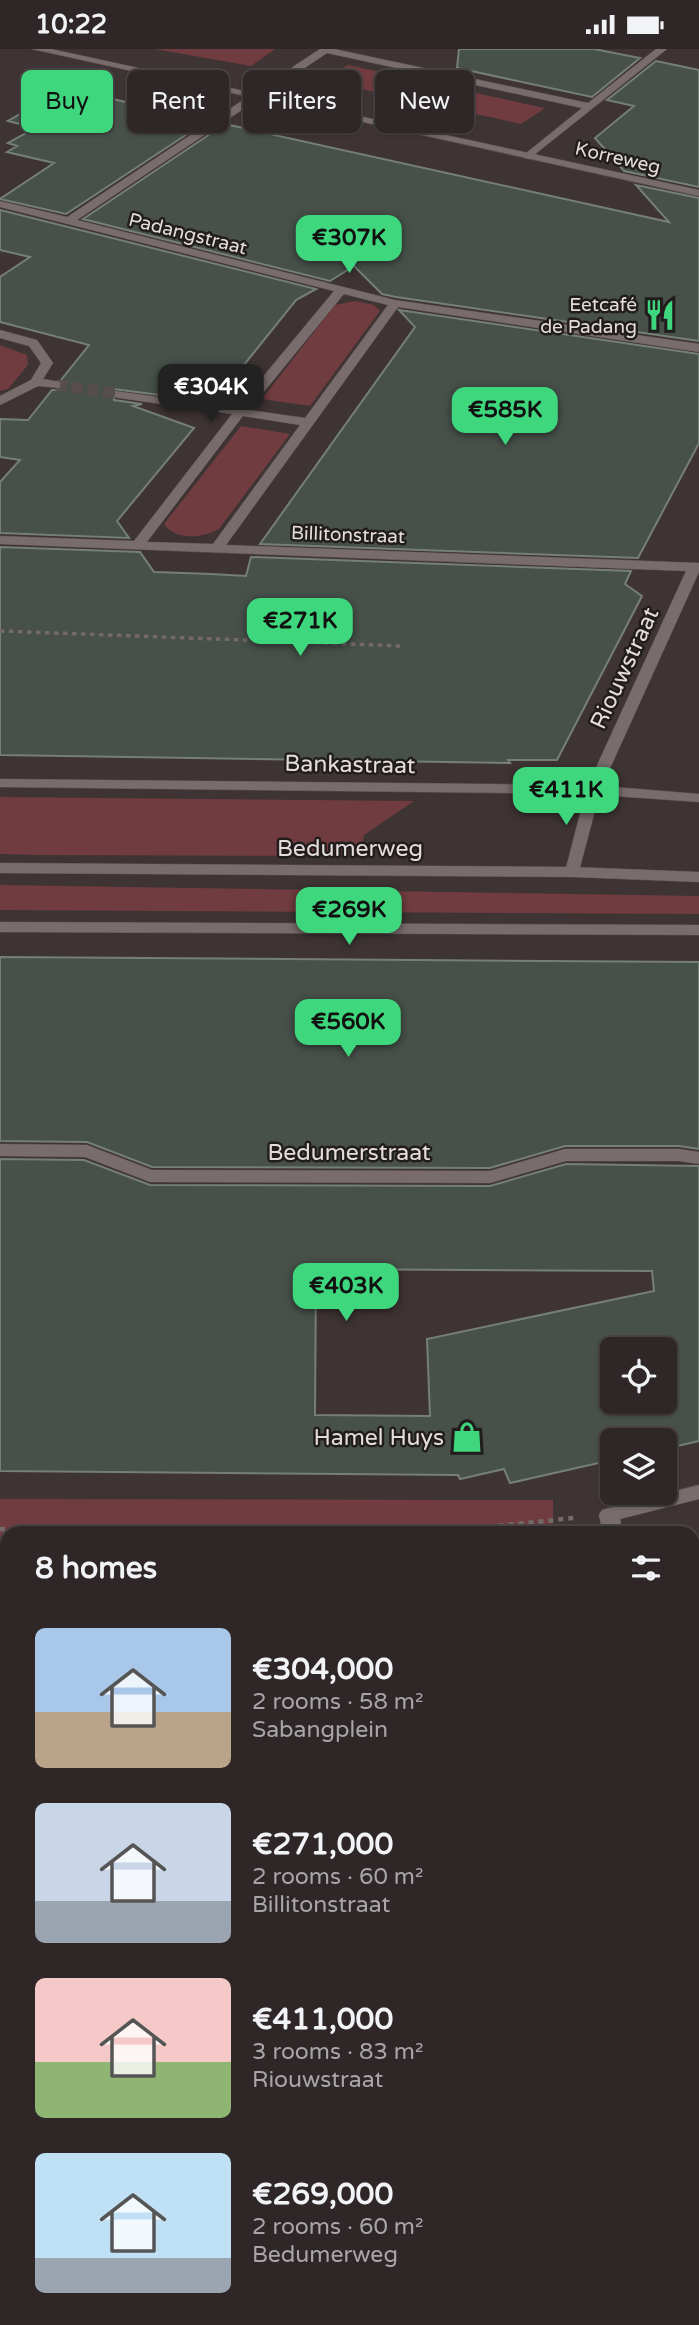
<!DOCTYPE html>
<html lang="en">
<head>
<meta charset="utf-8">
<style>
  body { margin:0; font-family:"Varela Round",sans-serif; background:#3b3333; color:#f1f3f6; height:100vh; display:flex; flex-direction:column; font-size:26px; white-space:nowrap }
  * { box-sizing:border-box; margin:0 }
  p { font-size:23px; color:#a7a5a7 }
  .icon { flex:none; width:38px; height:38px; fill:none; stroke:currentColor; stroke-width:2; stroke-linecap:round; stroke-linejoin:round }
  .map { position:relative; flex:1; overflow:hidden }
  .panel { position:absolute; left:0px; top:1477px; width:700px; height:800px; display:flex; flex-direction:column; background:#2f2727; border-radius:21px 21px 0 0; box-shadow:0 2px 5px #0004,0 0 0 2px #4a4444 }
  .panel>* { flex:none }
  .hud { position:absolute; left:21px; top:21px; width:658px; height:63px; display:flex; gap:14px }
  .controls { position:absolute; left:600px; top:1288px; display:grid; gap:14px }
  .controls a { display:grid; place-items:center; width:77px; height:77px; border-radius:10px; background:#2f2727; box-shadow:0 2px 5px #0004,0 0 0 2px #4a4444; font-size:35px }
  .price { position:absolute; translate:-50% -60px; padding:0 16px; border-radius:14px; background:#3fd77d; color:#111; font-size:23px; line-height:46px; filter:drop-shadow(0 2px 4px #0008) }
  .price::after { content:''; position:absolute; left:50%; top:42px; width:21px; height:16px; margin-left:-10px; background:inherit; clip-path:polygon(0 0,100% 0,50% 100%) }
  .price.active { background:#222; color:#fff }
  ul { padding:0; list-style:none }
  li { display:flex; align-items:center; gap:21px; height:175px; padding:0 35px }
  li span { display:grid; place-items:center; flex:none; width:196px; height:140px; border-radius:10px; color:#555 }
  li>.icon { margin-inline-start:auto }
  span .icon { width:84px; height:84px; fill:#fffc; stroke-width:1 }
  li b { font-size:30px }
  h2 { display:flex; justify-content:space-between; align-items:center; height:84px; padding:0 35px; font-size:30px }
  .tag { padding:0 24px; border-radius:10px; background:#2f2727; box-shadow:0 2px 5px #0004,0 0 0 2px #4a4444; font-size:24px; line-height:63px }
  .tag.active { background:#3fd77d; color:#111 }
  .status { display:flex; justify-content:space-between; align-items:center; height:49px; padding:0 35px; background:#2f2727; direction:ltr }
  .status svg { height:19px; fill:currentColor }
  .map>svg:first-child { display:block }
  .green { fill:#703c3f }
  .building { fill:#47514a; stroke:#757f77; stroke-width:2; fill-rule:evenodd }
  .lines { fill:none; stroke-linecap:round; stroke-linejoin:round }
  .street-tunnel { stroke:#584d4d; stroke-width:11; stroke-dasharray:11 5; stroke-linecap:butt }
  .street-casing { stroke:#5b5151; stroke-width:1 }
  .secondary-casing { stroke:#5b5151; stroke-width:1 }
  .path-far2 { stroke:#746a6a; stroke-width:3.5; stroke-dasharray:4.5 4.5; stroke-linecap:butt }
  .path-far1 { stroke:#746a6a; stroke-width:4.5; stroke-dasharray:5 5; stroke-linecap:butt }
  .path { stroke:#746a6a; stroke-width:5; stroke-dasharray:7 7; stroke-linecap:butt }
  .street { fill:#796c6c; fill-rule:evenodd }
  .secondary { fill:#796c6c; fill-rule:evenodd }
  .labels { text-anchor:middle; stroke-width:5; stroke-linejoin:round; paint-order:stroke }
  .far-street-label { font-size:19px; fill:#e4dcdc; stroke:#221d1d }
  .far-poi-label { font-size:19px; fill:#e4dcdc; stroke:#221d1d; text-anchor:end }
  .street-label { font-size:23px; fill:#e4dcdc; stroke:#221d1d }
  .poi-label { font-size:23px; fill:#e4dcdc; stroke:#221d1d; text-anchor:end }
</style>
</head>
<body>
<div class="status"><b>10:22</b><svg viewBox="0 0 49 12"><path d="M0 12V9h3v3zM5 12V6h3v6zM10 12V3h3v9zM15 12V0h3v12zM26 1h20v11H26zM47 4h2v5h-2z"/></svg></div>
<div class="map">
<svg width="699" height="2276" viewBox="0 0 699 2276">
  <rect width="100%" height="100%" fill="#3f3434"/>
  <!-- green -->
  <path class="green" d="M155,0H275L251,17Z
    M348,16L544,59H545L521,75L321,31Z
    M355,252L374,256L380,262L310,357L262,350L335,256Z
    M0,296L27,306L28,316L8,340L0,342Z
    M241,377L290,385L219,480C203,489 176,492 164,475Z
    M0,748L414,752L364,786L360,807L38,806L0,805Z
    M0,836L699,847V865L0,861Z
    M0,1450L553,1451V1484H7V1575H0Z"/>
  <!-- building -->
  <path class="building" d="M459,0H594L640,9L592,48L457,19Z
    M656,12L699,21V138L624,122L595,89L634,57L607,51Z
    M65,39L165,62L207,72L66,165L0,150L54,114L7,103L17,97L8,94L35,79L8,72Z
    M225,75L669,173L636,136L699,149V292L396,248L382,245L354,217L330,232L83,170Z
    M0,161L316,240L296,251L227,337L175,348L113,340L114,351L142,355L133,357L194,379L117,472L129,489L0,484V433L20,411L0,408V370L28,371L52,341H62L61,331L89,296L0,273V228L30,208L0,201Z
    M399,261L699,305V394L638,509L260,495L415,278Z
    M0,498L140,503L154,523L211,525L246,527L251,508L631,522L625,535L642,547L557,711H508L510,714L0,706Z
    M0,908L699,913V1100L679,1097H565L490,1119L152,1118L87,1093L0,1092Z
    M0,1110L84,1111L150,1136L490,1137L566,1115L699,1117V1392L665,1400V1391H612V1411L510,1434L504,1420L460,1430L458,1426L0,1422ZM316,1220L652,1222L654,1242L427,1290L430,1367L315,1366ZM612,1300H665V1353H612Z"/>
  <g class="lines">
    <!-- street-tunnel -->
    <path class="street-tunnel" d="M56,336L119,345"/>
    <defs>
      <path id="street" d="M320,0H334L588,54L656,0H667L529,110L525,109V105L582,59L327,4L77,171L395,251L699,295V303L398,258L226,496L699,514V523L602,737L699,745V753L599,746L578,826L573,828L565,823L585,745L0,738V730L588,736L686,522L0,495V487L134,492L232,365L119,349L115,348V342L237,359L334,242L0,158V152L67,168ZM344,245L388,256L305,369L249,361ZM243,367L300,376L213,495L147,493Z
        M0,281L37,291L53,314L43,330L60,333V339L38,337L0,356V347L31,331L41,314L29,297L0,289Z
        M0,873L699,876V886L0,883Z
        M0,1095L87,1096L152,1121L490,1122L565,1100H679L699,1103V1115L679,1112H566L490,1134L150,1133L85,1108L0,1107Z
        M699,1436V1450L620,1470L623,1484H603L599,1466L602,1461Z
        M640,2270H665L667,2276H641Z"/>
      <path id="secondary" d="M32,0H51L699,141V147Z
        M0,814L573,818L699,823V833L573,828L0,824Z"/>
    </defs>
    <!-- street casing -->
    <use href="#street" class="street-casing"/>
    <!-- secondary casing -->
    <use href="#secondary" class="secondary-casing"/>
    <!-- path-far2 -->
    <path class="path-far2" d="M0,582L403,597"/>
    <!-- path-far1 -->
    <path class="path-far1" d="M0,1480L98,1484
      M429,1484L574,1469"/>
    <!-- path -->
    <path class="path" d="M0,1536L7,1535
      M0,1592H7"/>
    <!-- street -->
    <use href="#street" class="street"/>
    <!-- secondary -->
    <use href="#secondary" class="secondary"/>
  </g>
  <!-- icons -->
  <defs>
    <symbol id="restaurant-bare" viewBox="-9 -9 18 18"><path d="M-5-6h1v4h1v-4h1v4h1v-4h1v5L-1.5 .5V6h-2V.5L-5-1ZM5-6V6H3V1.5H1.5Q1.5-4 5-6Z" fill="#3fd77d" stroke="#221d1d" stroke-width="2.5" paint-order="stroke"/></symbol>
    <symbol id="shop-bare" viewBox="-9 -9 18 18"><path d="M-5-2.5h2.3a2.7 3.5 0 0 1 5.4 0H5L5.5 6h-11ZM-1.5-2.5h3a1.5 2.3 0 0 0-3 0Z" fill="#3fd77d" stroke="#221d1d" stroke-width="2.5" paint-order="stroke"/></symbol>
  </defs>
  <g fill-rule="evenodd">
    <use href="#restaurant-bare" x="638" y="244" width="44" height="44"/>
    <use href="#shop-bare" x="445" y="1366" width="44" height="44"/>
  </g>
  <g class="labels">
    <!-- far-street labels -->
    <g class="far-street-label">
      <text transform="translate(618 108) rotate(13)" y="7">Korreweg</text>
      <text transform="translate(188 184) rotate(14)" y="7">Padangstraat</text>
      <text transform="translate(348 485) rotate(2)" y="7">Billitonstraat</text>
    </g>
    <!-- far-poi labels -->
    <g class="far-poi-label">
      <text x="637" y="262">Eetcafé<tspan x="637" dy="22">de Padang</tspan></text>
    </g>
    <!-- street labels -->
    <g class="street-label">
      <text transform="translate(624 619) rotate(-65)" y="8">Riouwstraat</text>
      <text transform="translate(350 715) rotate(1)" y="8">Bankastraat</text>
      <text x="350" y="807">Bedumerweg</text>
      <text x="349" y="1111">Bedumerstraat</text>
    </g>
    <!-- poi labels -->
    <g class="poi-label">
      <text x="444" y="1396">Hamel Huys</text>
    </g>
  </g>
</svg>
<div class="controls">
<a><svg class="icon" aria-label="locate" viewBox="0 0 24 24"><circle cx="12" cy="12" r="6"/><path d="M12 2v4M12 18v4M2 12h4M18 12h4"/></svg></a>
<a><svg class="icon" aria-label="layers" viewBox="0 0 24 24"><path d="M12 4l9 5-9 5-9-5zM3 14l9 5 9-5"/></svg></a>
</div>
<b class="price" style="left:349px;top:226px">€307K</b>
<b class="price active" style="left:211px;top:375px">€304K</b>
<b class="price" style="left:505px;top:398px">€585K</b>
<b class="price" style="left:300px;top:609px">€271K</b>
<b class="price" style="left:566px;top:778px">€411K</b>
<b class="price" style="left:349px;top:898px">€269K</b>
<b class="price" style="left:348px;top:1010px">€560K</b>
<b class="price" style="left:346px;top:1274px">€403K</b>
<div class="hud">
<a class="tag active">Buy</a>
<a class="tag">Rent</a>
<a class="tag">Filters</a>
<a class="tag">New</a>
</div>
<section class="panel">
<h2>8 homes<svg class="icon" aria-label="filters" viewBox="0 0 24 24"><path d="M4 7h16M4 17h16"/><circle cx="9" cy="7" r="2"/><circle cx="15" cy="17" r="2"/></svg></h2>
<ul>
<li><span style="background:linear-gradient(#a9c7e8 60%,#b9a48a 0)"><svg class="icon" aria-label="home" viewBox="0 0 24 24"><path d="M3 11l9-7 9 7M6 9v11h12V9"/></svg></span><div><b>€304,000</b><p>2 rooms · 58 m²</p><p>Sabangplein</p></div></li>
<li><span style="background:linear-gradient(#c9d6e8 70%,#9aa5b1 0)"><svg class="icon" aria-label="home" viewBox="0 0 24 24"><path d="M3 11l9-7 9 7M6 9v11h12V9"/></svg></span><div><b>€271,000</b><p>2 rooms · 60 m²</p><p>Billitonstraat</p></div></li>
<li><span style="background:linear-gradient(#f6c9c9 60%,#8fb573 0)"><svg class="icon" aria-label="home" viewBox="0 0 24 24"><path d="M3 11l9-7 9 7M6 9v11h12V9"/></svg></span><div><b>€411,000</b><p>3 rooms · 83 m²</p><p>Riouwstraat</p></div></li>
<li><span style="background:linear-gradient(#bfe0f5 75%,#9aa5b1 0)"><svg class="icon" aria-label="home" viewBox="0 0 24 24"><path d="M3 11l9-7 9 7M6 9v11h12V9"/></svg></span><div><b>€269,000</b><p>2 rooms · 60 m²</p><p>Bedumerweg</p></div></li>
</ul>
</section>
</div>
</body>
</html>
